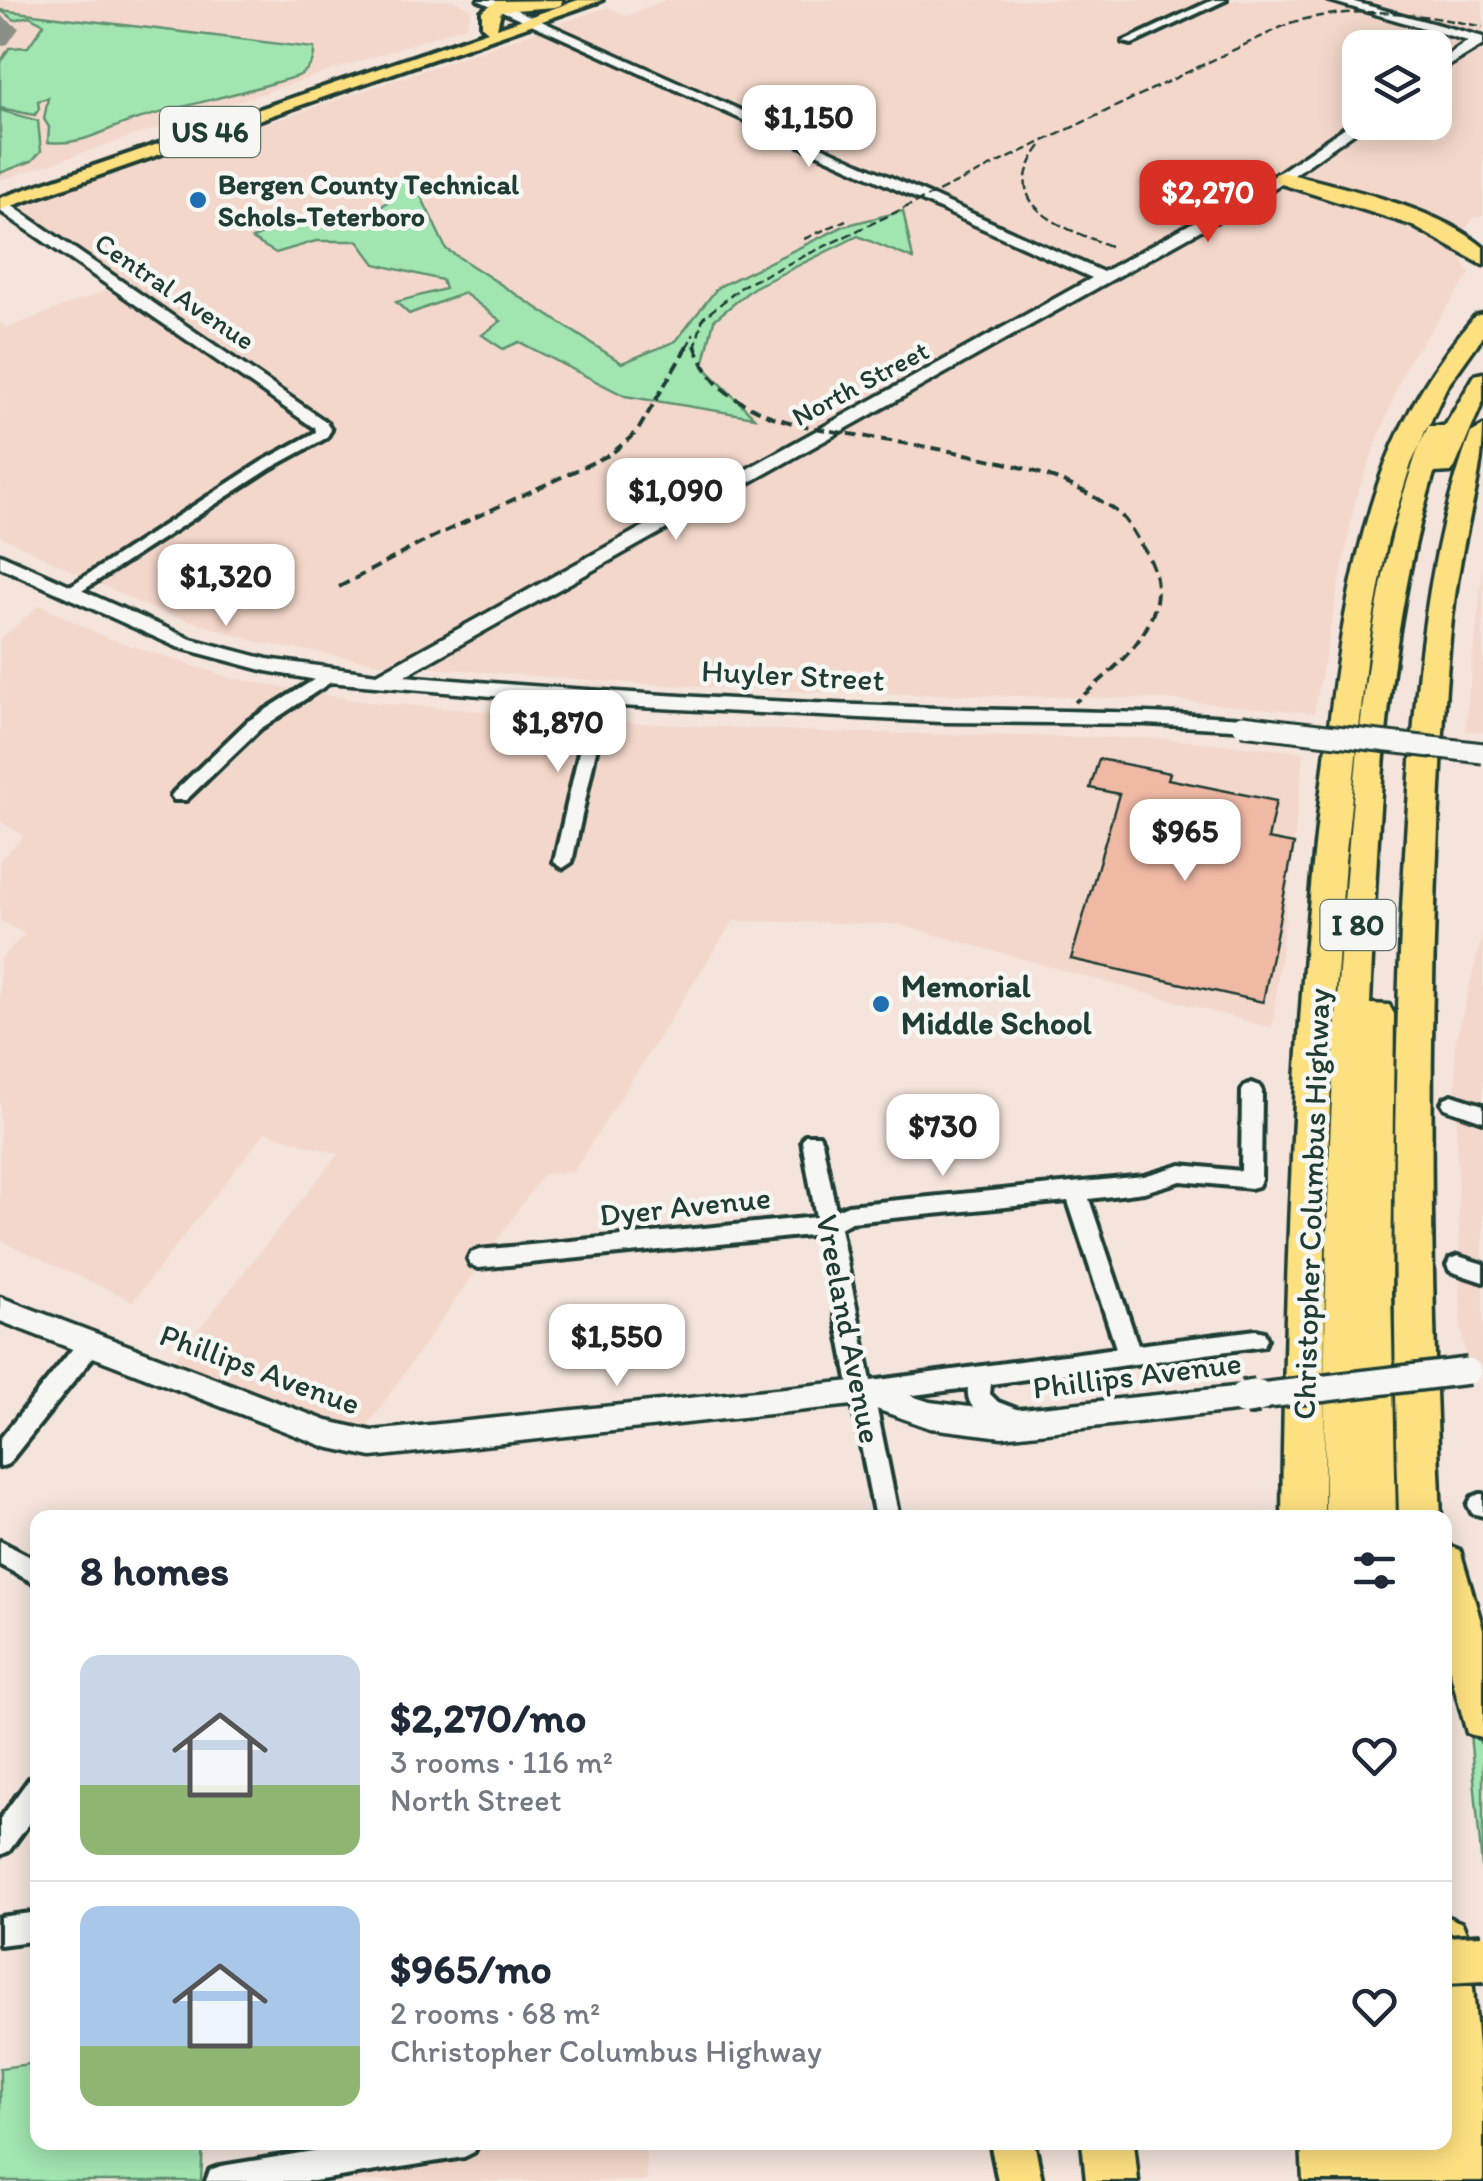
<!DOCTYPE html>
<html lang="en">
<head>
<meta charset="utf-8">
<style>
  body { margin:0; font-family:Itim,sans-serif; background:#f2f2f3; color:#1f2937; height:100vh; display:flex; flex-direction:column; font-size:38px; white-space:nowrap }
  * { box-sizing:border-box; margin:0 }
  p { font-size:32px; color:#747a83 }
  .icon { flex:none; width:55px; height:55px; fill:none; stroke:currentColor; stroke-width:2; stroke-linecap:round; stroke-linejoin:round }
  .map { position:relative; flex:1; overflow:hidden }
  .panel { position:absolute; left:30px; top:1510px; width:1422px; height:640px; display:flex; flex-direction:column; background:#fff; border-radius:20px; box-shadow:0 5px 25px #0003 }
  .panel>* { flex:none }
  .controls { position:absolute; left:1342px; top:30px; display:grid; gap:20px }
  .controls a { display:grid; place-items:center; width:110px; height:110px; border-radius:20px; background:#fff; box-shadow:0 5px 25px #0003; font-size:50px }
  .price { position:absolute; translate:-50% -85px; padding:0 22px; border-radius:20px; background:#fff; color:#222; font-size:32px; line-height:65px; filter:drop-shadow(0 2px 5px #0008) }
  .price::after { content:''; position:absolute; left:50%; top:60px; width:30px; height:22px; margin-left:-15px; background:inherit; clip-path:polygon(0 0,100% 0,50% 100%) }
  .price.selected { background:#d93025; color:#fff }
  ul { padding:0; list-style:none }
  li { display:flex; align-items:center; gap:30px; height:250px; padding:0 50px }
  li+li { border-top:2px solid #e0e1e3 }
  li span { display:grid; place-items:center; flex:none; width:280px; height:200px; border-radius:20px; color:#555 }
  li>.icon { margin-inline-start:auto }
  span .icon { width:120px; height:120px; fill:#fffc; stroke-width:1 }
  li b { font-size:42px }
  h2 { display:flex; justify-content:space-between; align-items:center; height:120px; padding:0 50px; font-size:42px }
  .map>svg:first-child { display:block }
  .built { fill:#f3d7ca; fill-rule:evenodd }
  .green { fill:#a1e5b0; stroke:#609172; stroke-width:2.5 }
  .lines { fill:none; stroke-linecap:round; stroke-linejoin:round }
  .taxiway { fill:#8a9088; fill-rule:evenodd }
  .building { fill:#f0b9a4; stroke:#1f3d34; stroke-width:2.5 }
  .minor-casing { stroke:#1f3d34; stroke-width:8 }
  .tertiary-casing { stroke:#1f3d34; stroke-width:7 }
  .primary-casing { stroke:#1f3d34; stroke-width:8 }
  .trunk-casing { stroke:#1f3d34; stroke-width:8 }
  .motorway-casing { stroke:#1f3d34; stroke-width:7 }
  .minor { fill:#f6f6f2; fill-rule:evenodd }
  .tertiary { fill:#f6f6f2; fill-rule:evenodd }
  .primary { fill:#fde080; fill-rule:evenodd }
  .trunk { fill:#fde080; fill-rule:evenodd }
  .motorway { fill:#fde080; fill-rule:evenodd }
  .rail-far1 { stroke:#1f3d34; stroke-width:2.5; stroke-dasharray:9 4; stroke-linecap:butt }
  .rail { stroke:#1f3d34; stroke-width:4; stroke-dasharray:11 6; stroke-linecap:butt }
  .tertiary-bridge-far2-casing { stroke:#1f3d34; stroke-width:25; stroke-linecap:butt }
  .tertiary-bridge-far1-casing { stroke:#1f3d34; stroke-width:32; stroke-linecap:butt }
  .tertiary-bridge-casing { stroke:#1f3d34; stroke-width:40; stroke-linecap:butt }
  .motorway-bridge-casing { stroke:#1f3d34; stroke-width:54; stroke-linecap:butt }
  .tertiary-bridge-far2 { stroke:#f6f6f2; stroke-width:19 }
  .tertiary-bridge-far1 { stroke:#f6f6f2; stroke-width:25 }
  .tertiary-bridge { stroke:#f6f6f2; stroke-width:32 }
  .motorway-bridge { stroke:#fde080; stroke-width:46 }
  .poi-dot { fill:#1f6fb2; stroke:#f6f6f2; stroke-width:4 }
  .labels { text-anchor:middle; stroke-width:9; stroke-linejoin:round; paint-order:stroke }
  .far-poi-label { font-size:28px; font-weight:bold; fill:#1f3d34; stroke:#f6f6f2; text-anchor:start }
  .far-street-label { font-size:28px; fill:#1f3d34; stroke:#f6f6f2 }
  .shield { fill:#f6f6f2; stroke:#60746d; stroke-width:2.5 }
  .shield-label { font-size:30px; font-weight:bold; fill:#1f3d34 }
  .street-label { font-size:32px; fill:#1f3d34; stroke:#f6f6f2 }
  .poi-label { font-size:32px; font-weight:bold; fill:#1f3d34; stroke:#f6f6f2; text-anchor:start }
</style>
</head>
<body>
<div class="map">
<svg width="1483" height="2181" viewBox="0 0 1483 2181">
  <rect width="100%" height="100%" fill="#f4e4db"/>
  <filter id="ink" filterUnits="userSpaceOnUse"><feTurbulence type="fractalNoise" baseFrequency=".01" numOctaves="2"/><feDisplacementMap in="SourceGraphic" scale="20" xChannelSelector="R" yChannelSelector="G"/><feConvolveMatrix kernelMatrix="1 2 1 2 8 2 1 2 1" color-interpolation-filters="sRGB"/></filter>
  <g filter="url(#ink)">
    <!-- built -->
    <path class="built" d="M0,0H453L472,9L466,26L0,180Z
      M665,0H1483V216L1474,217L1454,247L1470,274L1407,363L1356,497L1314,713L1163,699L819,692L611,682L386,664L261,643L150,608L0,536V323L7,328L126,283L15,203L265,118L272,122L608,7L627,16ZM1360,48H1435V122H1360Z
      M1483,570V732L1465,730Z
      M40,605L107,638L231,678L367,702L601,721L818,732L1168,739L1304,752L1272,1028L897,924L733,921L573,1172L543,1174L355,1444L167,1369L338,1154L265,1132L133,1301L0,1240V959L25,934L0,920V860L24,836L0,821V639Z
      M1483,932V1369L1468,1371L1461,1328L1455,1044Z
      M464,2142L645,2143L647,2181H221Z"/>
    <!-- green -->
    <path class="green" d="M0,10L314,48C315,60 309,70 298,76C245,92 191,104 138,119C103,129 84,146 48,142L49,127L44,119L48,98L38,101L39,109L35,115L0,108V63L9,48L28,47L44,24L29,16L15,20Z
      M0,110L38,121L41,151L32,161L0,173Z
      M412,177L446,249L622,363L676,341L718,287L844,226L903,211L913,259L858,236L753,288L714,320L703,366L754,417L625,396L519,342L503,349L482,335L501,321L464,293L409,314L396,302L445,289L442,280L375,264L358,241H316L276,253L252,239L285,223L292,227L381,207L394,196L376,184Z
      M1469,1722L1483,1748V1879Z
      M37,2063L38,2142L203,2143L201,2181H0V2068Z"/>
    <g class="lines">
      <!-- taxiway -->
      <path class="taxiway" d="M0,15L19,28L8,44L0,46Z"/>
    </g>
    <!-- building -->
    <path class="building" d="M1099,759L1170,773L1168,779L1276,801L1268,839L1294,844L1263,1002L1071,959L1119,794L1090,788Z"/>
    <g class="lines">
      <defs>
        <path id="minor" d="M1213,0H1226L1132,44L1123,42Z
          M314,420H324L331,430L326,438L271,468L74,596H64V590L261,462L316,432Z
          M328,671L336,676L334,680L260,729L186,800H174L171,796L174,792L248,721Z
          M599,694L607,699L572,862L563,868L554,862L591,699Z
          M1252,1083L1259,1086L1262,1091L1261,1180L1258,1186L1251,1188L1181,1181L1144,1192L1089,1199L1138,1345L1256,1330L1264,1332L1267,1339L1264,1346L991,1384L990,1394L998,1402L1024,1412L1027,1419L1024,1426L1016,1429C995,1421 965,1415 968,1388L875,1400L899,1518H875L820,1234L479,1268L471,1265L468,1259L471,1253L479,1250L816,1217L802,1141L805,1135H819L822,1141L836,1210L848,1205L1144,1176L1181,1165L1241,1171L1242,1091L1245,1086ZM1068,1201L1116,1348L871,1381L840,1228L851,1222Z
          M1452,1095L1483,1105V1121L1445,1108L1442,1103L1445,1098Z
          M1458,1256L1483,1264V1282L1450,1271L1447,1265L1450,1259Z
          M90,1334L98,1337L101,1344L98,1351L8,1464L0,1467V1439L82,1337Z
          M1480,1494H1483V1516L1472,1513L1468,1505L1472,1497Z
          M0,1541L38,1561V1585L0,1565Z
          M38,1775V1811L9,1851L0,1855V1819L29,1779Z
          M38,1912V1940L0,1945V1917Z
          M368,2142H479L474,2152L464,2157L314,2181H206L210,2170L221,2166Z"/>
        <path id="tertiary" d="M478,0H494L1103,272L1264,183L1357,119L1369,122L1274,189L404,676C581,691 759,702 937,708C1039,712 1140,710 1242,718L1249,720L1252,725L1249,730L1146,724L941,722L599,705L328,682L266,671L177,647L0,567V554L191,639L267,659L377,674L1092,278Z
          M1327,0H1347L1483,37V45L1435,74V64L1468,41Z
          M0,200L5,201L328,423L313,427L0,211Z
          M0,1297L327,1421L372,1431L862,1380L930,1402L1002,1411L1244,1386L1254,1389L1258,1398L1254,1407L1244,1410L1002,1437L930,1428L862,1404L372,1457L326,1447L0,1321Z"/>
        <path id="primary" d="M990,2142H1034L1042,2181H998Z"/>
        <path id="trunk" d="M562,0L561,5L555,7L501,11L497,28L578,0H602L0,210V198L488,31L482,26V11L497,1Z"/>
        <path id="motorway" d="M1282,172C1341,187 1437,207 1483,247V265L1411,225L1275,182V174Z
          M1483,314V336L1446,388L1411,464L1388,538L1367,653L1345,861L1332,1049L1325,1236L1324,1518H1282C1285,1277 1293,1038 1320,799C1334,686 1345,571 1385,465C1406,410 1437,361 1475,316Z
          M1483,373V401L1455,467L1451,472L1434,473C1383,642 1378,827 1370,1004L1389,1005L1394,1014L1391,1292L1396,1518H1325C1323,1288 1329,1059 1350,831C1363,694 1375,560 1425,431L1428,426H1445L1475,375Z
          M1483,426C1483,472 1469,513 1461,559C1450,616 1447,674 1443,732C1427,994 1429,1255 1441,1518H1399C1392,1285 1392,1053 1407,820C1416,689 1424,558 1471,433Z
          M1445,1544L1460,1550L1483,1629V1739L1467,1733L1445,1652Z
          M1445,1916L1462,1923L1469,1940L1483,2106V2181H1303L1301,2142H1434L1435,2161L1434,2142H1445Z
          M1082,2142H1134L1138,2181H1086Z"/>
      </defs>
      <!-- minor casing -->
      <use href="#minor" class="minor-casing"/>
      <!-- tertiary casing -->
      <use href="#tertiary" class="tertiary-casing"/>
      <!-- primary casing -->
      <use href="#primary" class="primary-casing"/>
      <!-- trunk casing -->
      <use href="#trunk" class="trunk-casing"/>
      <!-- motorway casing -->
      <use href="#motorway" class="motorway-casing"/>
      <!-- minor -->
      <use href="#minor" class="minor"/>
      <!-- tertiary -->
      <use href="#tertiary" class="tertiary"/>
      <!-- primary -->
      <use href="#primary" class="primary"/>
      <!-- trunk -->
      <use href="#trunk" class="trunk"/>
      <!-- motorway -->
      <use href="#motorway" class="motorway"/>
      <!-- rail-far1 -->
      <path class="rail-far1" d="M1041,146C995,206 1062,227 1110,246
        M804,239L846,220
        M686,348L694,334
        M695,348L703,318L744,285L1290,23C1355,4 1417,13 1483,27"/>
      <!-- rail -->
      <path class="rail" d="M695,345C709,383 725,395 761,412C789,425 826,430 856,435C942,451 1043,459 1116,511C1127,519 1135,536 1143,548C1186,612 1120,665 1075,702
        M339,587L431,538L611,454L637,432L688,345"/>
      <defs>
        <path id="tertiary-bridge-far2" d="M1242,725L1483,753"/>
        <path id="tertiary-bridge-far1" d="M1244,1398L1468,1371"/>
        <path id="tertiary-bridge" d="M1244,1398L1257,1396"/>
        <path id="motorway-bridge" d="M1445,1960L1483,1958"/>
      </defs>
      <!-- tertiary-bridge-far2 casing -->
      <use href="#tertiary-bridge-far2" class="tertiary-bridge-far2-casing"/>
      <!-- tertiary-bridge-far1 casing -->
      <use href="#tertiary-bridge-far1" class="tertiary-bridge-far1-casing"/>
      <!-- tertiary-bridge casing -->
      <use href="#tertiary-bridge" class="tertiary-bridge-casing"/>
      <!-- motorway-bridge casing -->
      <use href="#motorway-bridge" class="motorway-bridge-casing"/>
      <!-- tertiary-bridge-far2 -->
      <use href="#tertiary-bridge-far2" class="tertiary-bridge-far2"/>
      <!-- tertiary-bridge-far1 -->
      <use href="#tertiary-bridge-far1" class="tertiary-bridge-far1"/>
      <!-- tertiary-bridge -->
      <use href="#tertiary-bridge" class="tertiary-bridge"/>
      <!-- motorway-bridge -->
      <use href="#motorway-bridge" class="motorway-bridge"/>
    </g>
  </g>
  <!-- markers -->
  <g class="poi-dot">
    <circle cx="198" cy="200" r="10"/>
    <circle cx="881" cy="1004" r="10"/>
  </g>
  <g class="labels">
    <!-- far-poi labels -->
    <g class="far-poi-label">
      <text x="218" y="194">Bergen County Technical<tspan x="218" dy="32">Schols-Teterboro</tspan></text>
    </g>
    <!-- far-street labels -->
    <g class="far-street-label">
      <text transform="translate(175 291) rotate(34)" y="10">Central Avenue</text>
      <text transform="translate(860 383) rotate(-28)" y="10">North Street</text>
    </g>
    <!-- shield labels -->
    <g class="shield">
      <rect x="160" y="107" width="100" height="50" rx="8"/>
      <rect x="1320.5" y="900" width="75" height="50" rx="8"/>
    </g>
    <g class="shield-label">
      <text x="210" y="142">US 46</text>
      <text x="1358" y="935">I 80</text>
    </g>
    <!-- street labels -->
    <g class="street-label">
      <text transform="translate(793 675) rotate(3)" y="11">Huyler Street</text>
      <text transform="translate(1311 1204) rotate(-88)" y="11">Christopher Columbus Highway</text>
      <text transform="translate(685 1206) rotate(-6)" y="11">Dyer Avenue</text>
      <text transform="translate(849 1329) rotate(79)" y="11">Vreeland Avenue</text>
      <text transform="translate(260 1369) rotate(20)" y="11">Phillips Avenue</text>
      <text transform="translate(1137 1375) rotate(-7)" y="11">Phillips Avenue</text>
    </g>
    <!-- poi labels -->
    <g class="poi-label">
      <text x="901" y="997">Memorial<tspan x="901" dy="37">Middle School</tspan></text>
    </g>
  </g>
</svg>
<div class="controls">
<a><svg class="icon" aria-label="layers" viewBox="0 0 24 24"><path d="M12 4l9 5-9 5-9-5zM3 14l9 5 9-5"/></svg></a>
</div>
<b class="price" style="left:809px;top:170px">$1,150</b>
<b class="price selected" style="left:1208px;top:245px">$2,270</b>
<b class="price" style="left:676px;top:543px">$1,090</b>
<b class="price" style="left:226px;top:629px">$1,320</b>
<b class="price" style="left:558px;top:775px">$1,870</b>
<b class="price" style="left:1185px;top:884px">$965</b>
<b class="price" style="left:943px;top:1179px">$730</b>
<b class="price" style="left:617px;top:1389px">$1,550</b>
<section class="panel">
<h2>8 homes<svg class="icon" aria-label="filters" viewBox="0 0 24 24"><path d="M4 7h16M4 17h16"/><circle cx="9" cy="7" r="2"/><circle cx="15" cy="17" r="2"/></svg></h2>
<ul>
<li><span style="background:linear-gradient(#c9d6e8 65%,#8fb573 0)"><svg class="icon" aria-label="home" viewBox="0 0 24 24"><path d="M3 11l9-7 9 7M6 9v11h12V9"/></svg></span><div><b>$2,270/mo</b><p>3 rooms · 116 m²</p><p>North Street</p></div><svg class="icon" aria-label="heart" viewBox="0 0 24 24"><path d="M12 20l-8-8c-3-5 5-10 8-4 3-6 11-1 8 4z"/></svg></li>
<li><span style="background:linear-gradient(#a9c7e8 70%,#8fb573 0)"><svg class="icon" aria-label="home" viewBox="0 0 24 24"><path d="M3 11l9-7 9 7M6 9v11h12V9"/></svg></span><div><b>$965/mo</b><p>2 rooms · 68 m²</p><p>Christopher Columbus Highway</p></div><svg class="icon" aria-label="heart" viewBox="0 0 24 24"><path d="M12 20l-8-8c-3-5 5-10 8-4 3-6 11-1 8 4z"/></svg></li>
</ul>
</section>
</div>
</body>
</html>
